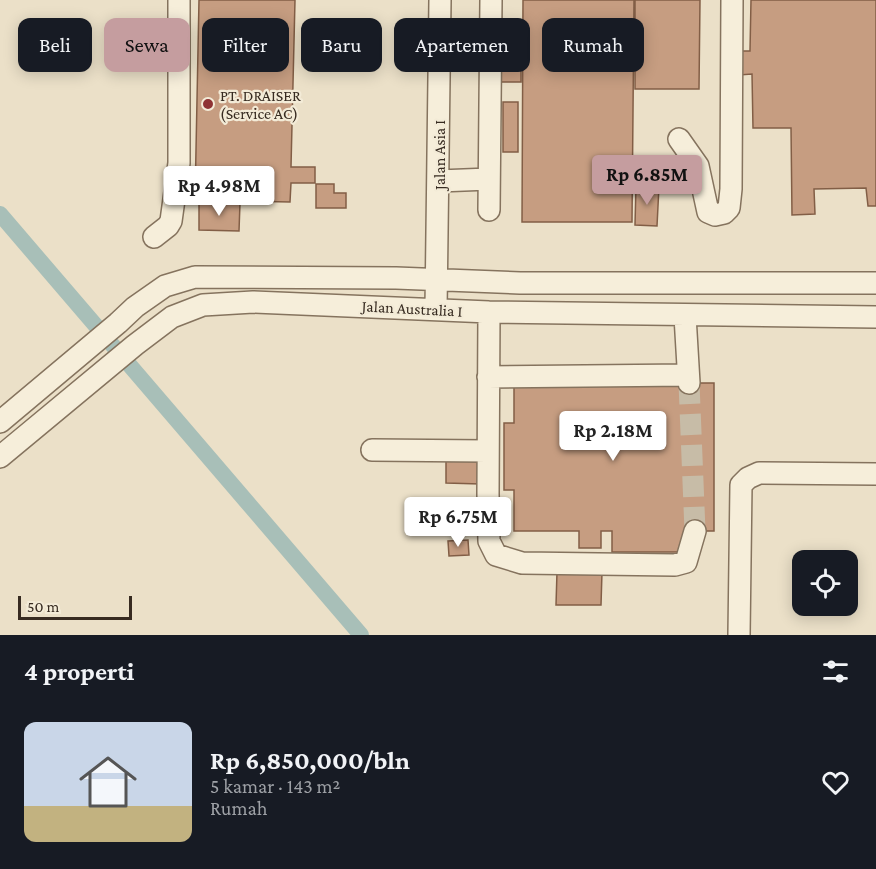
<!DOCTYPE html>
<html lang="id">
<head>
<meta charset="utf-8">
<style>
  body { margin:0; font-family:"Crimson Pro",serif; background:#242831; color:#f1f3f6; height:100vh; display:flex; flex-direction:column; font-size:22px; white-space:nowrap }
  * { box-sizing:border-box; margin:0 }
  p { font-size:20px; color:#9ea1a6 }
  .icon { flex:none; width:33px; height:33px; fill:none; stroke:currentColor; stroke-width:2; stroke-linecap:round; stroke-linejoin:round }
  .map { position:relative; height:635px; overflow:hidden }
  .drawer { display:flex; flex-direction:column; background:#171b24; flex:1 }
  .drawer>* { flex:none }
  .guide { position:absolute; left:18px; top:18px; width:840px; height:54px; display:flex; gap:12px }
  .tools { position:absolute; left:792px; top:550px; display:grid; gap:12px }
  .tools a { display:grid; place-items:center; width:66px; height:66px; border-radius:12px; background:#171b24; box-shadow:0 3px 15px #0003; font-size:30px }
  .scale { position:absolute; left:18px; bottom:15px; width:114px; box-sizing:border-box; padding-left:6px; border:3px solid #372b21; border-top:0; font-size:16px; line-height:21px; white-space:nowrap; color:#372b21; -webkit-text-stroke:4px #f3ebd7; paint-order:stroke }
  .price { position:absolute; translate:-50% -51px; padding:0 14px; border-radius:6px; background:#fff; color:#222; font-size:20px; line-height:39px; filter:drop-shadow(0 2px 3px #0008) }
  .price::after { content:''; position:absolute; left:50%; top:36px; width:18px; height:14px; margin-left:-9px; background:inherit; clip-path:polygon(0 0,100% 0,50% 100%) }
  .price.on { background:#c59d9f; color:#111 }
  ul { padding:0; list-style:none }
  li { display:flex; align-items:center; gap:18px; height:150px; padding:0 24px }
  li span { display:grid; place-items:center; flex:none; width:168px; height:120px; border-radius:12px; color:#555 }
  li>.icon { margin-inline-start:auto }
  span .icon { width:72px; height:72px; fill:#fffc; stroke-width:1 }
  li b { font-size:26px }
  h2 { display:flex; justify-content:space-between; align-items:center; height:72px; padding:0 24px; font-size:26px }
  .tag { padding:0 21px; border-radius:12px; background:#171b24; box-shadow:0 3px 15px #0003; font-size:21px; line-height:54px }
  .tag.on { background:#c59d9f; color:#111 }
  .map>svg:first-child { display:block }
  .lines { fill:none; stroke-linecap:round; stroke-linejoin:round }
  .canal { stroke:#a8bfb8; stroke-width:16 }
  .building { fill:#c69d81; stroke:#825e46; stroke-width:1.5 }
  .minor-tunnel { stroke:#c7bca7; stroke-width:21; stroke-dasharray:21 10; stroke-linecap:butt }
  .minor-casing { stroke:#85735e; stroke-width:24 }
  .minor { stroke:#f6eeda; stroke-width:21 }
  .poi-dot { fill:#8f3334; stroke:#f3ebd7; stroke-width:2 }
  .labels { text-anchor:middle; stroke-width:4.5; stroke-linejoin:round; paint-order:stroke }
  .poi-label { font-size:16px; fill:#372b21; stroke:#f3ebd7; text-anchor:start }
  .street-label { font-size:16px; fill:#372b21; stroke:#f3ebd7 }
</style>
</head>
<body>
<div class="map">
<svg width="876" height="635" viewBox="0 0 876 635">
  <rect width="100%" height="100%" fill="#ebe0c8"/>
  <g class="lines">
    <!-- canal -->
    <path class="canal" d="M0,214L361,635"/>
  </g>
  <!-- building -->
  <path class="building" d="M199,0H295L291,167H315V183H291L290,202L195,200Z
    M523,0H634L632,222H522Z
    M635,0H700L699,89H635Z
    M751,0H876V206H868L866,188L814,189L815,214L792,215L791,128H753L752,74L739,75V51H750Z
    M498,21H521V82H497Z
    M503,102H518V152H503Z
    M316,184H334V193H346V208H316Z
    M636,186H659L657,226L635,225Z
    M199,203H240L239,231L199,230Z
    M514,383H714V531H686V552H612V531H601V548H579V531H514V490H504V423H514Z
    M446,456L480,457V484L446,483Z
    M476,523V532L463,533L462,524Z
    M468,540L469,555L449,556L448,541Z
    M557,572H602L601,605H556Z"/>
  <g class="lines">
    <!-- minor-tunnel -->
    <path class="minor-tunnel" d="M689,383L695,531"/>
    <defs>
      <path id="minor" d="M679,139L698,166L708,212L715,215L724,213L729,208L731,189L732,0
        M439,181L489,179
        M489,210L491,0
        M154,237L168,226L171,221L179,163V0
        M436,309L440,0
        M489,312L488,494L489,541L496,555L522,563L675,565L686,562L695,531
        M685,316L689,383
        M488,377L688,375
        M0,422L118,323L135,307L165,286L195,277L396,278L520,283H876
        M372,450L487,451
        M0,457L135,345L172,317L203,305L253,302L489,312L876,317
        M739,635L741,485L748,478L759,473L876,474"/>
    </defs>
    <!-- minor casing -->
    <use href="#minor" class="minor-casing"/>
    <!-- minor -->
    <use href="#minor" class="minor"/>
  </g>
  <!-- markers -->
  <circle class="poi-dot" cx="208" cy="104" r="6"/>
  <g class="labels">
    <!-- poi labels -->
    <g class="poi-label">
      <text x="220" y="101">PT. DRAISER<tspan x="220" dy="18">(Service AC)</tspan></text>
    </g>
    <!-- street labels -->
    <g class="street-label">
      <text transform="translate(439 155) rotate(-90)" y="6">Jalan Asia I</text>
      <text transform="translate(412 308) rotate(3)" y="6">Jalan Australia I</text>
    </g>
  </g>
</svg>
<div class="tools">
<a><svg class="icon" aria-label="locate" viewBox="0 0 24 24"><circle cx="12" cy="12" r="6"/><path d="M12 2v4M12 18v4M2 12h4M18 12h4"/></svg></a>
</div>
<div class="scale">50 m</div>
<b class="price on" style="left:647px;top:206px">Rp 6.85M</b>
<b class="price" style="left:219px;top:217px">Rp 4.98M</b>
<b class="price" style="left:613px;top:462px">Rp 2.18M</b>
<b class="price" style="left:458px;top:548px">Rp 6.75M</b>
<div class="guide">
<a class="tag">Beli</a>
<a class="tag on">Sewa</a>
<a class="tag">Filter</a>
<a class="tag">Baru</a>
<a class="tag">Apartemen</a>
<a class="tag">Rumah</a>
</div>
</div>
<section class="drawer">
<h2>4 properti<svg class="icon" aria-label="filters" viewBox="0 0 24 24"><path d="M4 7h16M4 17h16"/><circle cx="9" cy="7" r="2"/><circle cx="15" cy="17" r="2"/></svg></h2>
<ul>
<li><span style="background:linear-gradient(#c9d6e8 70%,#c2b280 0)"><svg class="icon" aria-label="home" viewBox="0 0 24 24"><path d="M3 11l9-7 9 7M6 9v11h12V9"/></svg></span><div><b>Rp 6,850,000/bln</b><p>5 kamar · 143 m²</p><p>Rumah</p></div><svg class="icon" aria-label="heart" viewBox="0 0 24 24"><path d="M12 20l-8-8c-3-5 5-10 8-4 3-6 11-1 8 4z"/></svg></li>
</ul>
</section>
</body>
</html>
